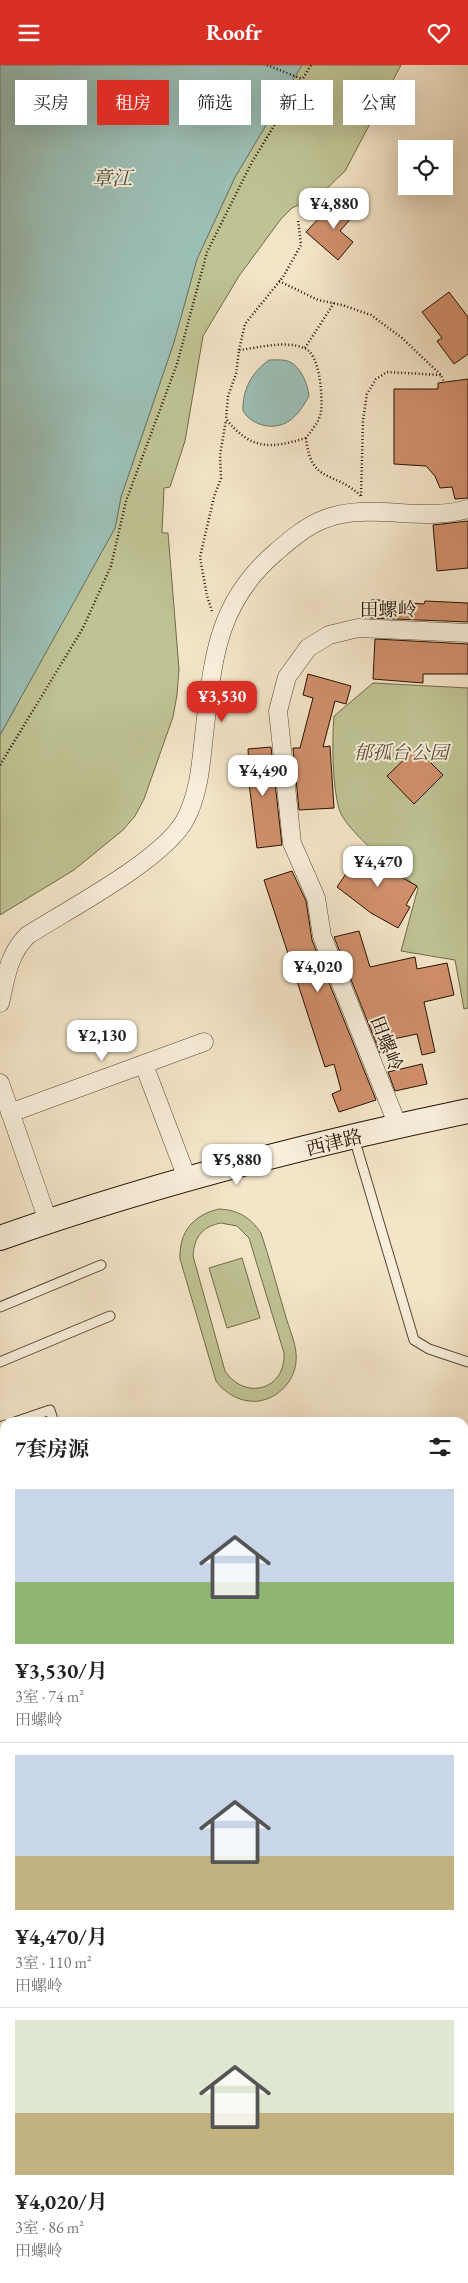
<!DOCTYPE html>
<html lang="zh">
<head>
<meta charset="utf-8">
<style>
  body { margin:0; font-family:"EB Garamond","Noto Serif SC",serif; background:#f2f2f2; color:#222; height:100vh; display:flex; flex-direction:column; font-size:19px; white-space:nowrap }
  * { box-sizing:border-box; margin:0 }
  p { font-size:16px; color:#767676 }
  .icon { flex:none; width:28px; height:28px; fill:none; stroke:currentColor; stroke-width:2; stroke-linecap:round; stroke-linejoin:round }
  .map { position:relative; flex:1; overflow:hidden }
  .drawer { position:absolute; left:0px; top:1352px; width:469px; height:866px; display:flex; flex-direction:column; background:#fff; border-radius:15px 15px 0 0; box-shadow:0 5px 20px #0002 }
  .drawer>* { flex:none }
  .hud { position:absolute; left:15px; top:15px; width:439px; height:45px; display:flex; gap:10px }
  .fabs { position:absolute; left:398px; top:75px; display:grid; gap:10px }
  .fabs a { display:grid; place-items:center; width:55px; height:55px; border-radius:0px; background:#fff; box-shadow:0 5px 20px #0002; font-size:25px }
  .price { position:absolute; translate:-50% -42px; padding:0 11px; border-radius:10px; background:#fff; color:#222; font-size:16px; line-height:32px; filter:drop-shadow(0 1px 2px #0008) }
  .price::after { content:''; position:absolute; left:50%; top:30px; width:15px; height:11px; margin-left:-8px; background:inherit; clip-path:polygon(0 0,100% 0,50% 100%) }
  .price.current { background:#d93025; color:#fff }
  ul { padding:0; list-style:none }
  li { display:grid; align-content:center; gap:10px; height:265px; padding:0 15px }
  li+li { border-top:1px solid #e0e0e0 }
  li span { display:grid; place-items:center; height:155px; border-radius:0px; color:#555 }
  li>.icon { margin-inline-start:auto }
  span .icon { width:90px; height:90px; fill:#fffc; stroke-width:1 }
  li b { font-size:21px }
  h2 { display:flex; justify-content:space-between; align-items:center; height:60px; padding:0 15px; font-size:21px }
  .pill { padding:0 18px; border-radius:0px; background:#fff; box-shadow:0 5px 20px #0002; font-size:18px; line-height:45px }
  .pill.current { background:#d93025; color:#fff }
  header { display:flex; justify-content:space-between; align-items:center; height:65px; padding:0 15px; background:#d93025; color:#fff; font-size:22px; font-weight:700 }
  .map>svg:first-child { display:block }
  .green { fill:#bfc394; stroke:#726a4a; fill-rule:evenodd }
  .water { fill:#9cbfb5; stroke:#6c796d }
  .building { fill:#d1906c; stroke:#251100 }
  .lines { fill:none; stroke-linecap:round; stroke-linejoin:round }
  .lane-casing { stroke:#594632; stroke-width:11 }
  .street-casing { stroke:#594632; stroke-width:19 }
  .secondary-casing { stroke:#251100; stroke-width:26 }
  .path { stroke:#251100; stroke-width:2.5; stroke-dasharray:1 2.5; stroke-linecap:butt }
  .lane { stroke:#f8eedb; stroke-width:9 }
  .street { stroke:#f8eedb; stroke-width:18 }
  .secondary { stroke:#f8eedb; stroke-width:24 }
  .labels { text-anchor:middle; stroke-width:4; stroke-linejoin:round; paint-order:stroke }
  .street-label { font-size:19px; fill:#251100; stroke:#f8eedb }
  .park-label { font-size:19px; font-style:italic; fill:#5b4f34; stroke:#f8eedb }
  .water-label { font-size:20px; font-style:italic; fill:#4f4e3f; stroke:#f8eedb }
</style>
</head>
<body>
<header><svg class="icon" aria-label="menu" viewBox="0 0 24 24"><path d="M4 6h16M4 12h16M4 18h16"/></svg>Roofr<svg class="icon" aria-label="heart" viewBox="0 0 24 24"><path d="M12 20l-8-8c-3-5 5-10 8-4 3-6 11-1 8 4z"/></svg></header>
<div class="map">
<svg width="468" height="2218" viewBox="0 0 468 2218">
  <rect width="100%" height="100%" fill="#f4e5c8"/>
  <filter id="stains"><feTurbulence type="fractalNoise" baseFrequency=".004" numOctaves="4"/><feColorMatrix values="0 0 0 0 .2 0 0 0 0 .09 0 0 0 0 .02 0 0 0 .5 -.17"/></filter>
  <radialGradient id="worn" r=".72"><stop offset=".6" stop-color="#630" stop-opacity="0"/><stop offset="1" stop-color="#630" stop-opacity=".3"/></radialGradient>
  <!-- green -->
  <path class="green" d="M302,0H401L345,106L321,129L292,143L281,154L239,211L203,271L185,376L170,422L164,423L162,468H168L179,604L177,630L173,652L144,734L135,751L123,765L74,805L0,850V670L115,463L121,432L174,277L197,194L235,112Z
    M373,618L468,623V943L464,944L455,895L401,886L418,823C398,806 346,767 339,744C332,718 332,677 334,651Z
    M219,1144C238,1145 250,1152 261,1168C270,1195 277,1222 285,1249C289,1264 298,1282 296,1297C294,1317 278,1333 259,1336C241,1338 226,1329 216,1316L180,1194C179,1167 193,1150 219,1144ZM221,1158L237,1161L249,1173L284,1288C286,1325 245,1336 225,1306L193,1191C194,1172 203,1161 221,1158Z
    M242,1193L260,1253L227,1263L209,1203Z"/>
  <!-- water -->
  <path class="water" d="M0,0H302L235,112L197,194L174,277L121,432L115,463L0,670Z
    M269,295C275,295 284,294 290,297C301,302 308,320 309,331C304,340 298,350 289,356C275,366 252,361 243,346C242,325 252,307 269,295Z
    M468,1864V2001L464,1999V1866Z"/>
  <!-- building -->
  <path class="building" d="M349,133L360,143L340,166L353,177L338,195L306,167L322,150L328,155Z
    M449,227L468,252V289L454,299L437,276L442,273L422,247Z
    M468,314V433L455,434L452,422L440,423L435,411L426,401L394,399V324H438V318Z
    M468,456V503L437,506L433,460Z
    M371,535H397L396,537L424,539L425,536L468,538V557L370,553Z
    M375,574L468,579V609H423V618L373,614Z
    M308,609L351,621L346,639L335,636L323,682L330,681L334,743L299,745L293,683H300L313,633L303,630Z
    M271,682L282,780L257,783L249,718L244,719L243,702L249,701L248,684Z
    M416,683L443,710L414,739L387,711Z
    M361,782L394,804L392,807L417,821L406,840L410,842L398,863L371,848L337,822L352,800L350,799Z
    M292,806L306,836L312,875L376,1035L339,1047L332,1029L341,1025L334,999L325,1002L264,815Z
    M359,866L370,902L415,892L417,904L447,898L454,930L424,937L435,987L422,990L417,969L379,977L380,988L334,872Z
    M422,999L427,1019L395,1026L388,1007Z"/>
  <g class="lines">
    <defs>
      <path id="lane" d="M354,1073L414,1275L429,1284L468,1297
        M0,1242L101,1200
        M0,1297L110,1251
        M12,1358L50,1345L54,1358
        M0,1362L5,1360
        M464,1372L468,1373"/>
      <path id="street" d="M0,938C6,913 8,889 28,870C69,844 163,795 185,755C199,729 201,699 204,670C213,597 215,539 276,487C290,475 305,462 322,455C368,436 421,458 468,444
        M144,1000L187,1113
        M0,1018L48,1156
        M10,1048L204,977
        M398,1061L322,871L316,833L292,778L278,646L287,612L308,583L329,570L358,563L468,568
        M0,1738L4,1765"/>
      <path id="secondary" d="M0,1173C152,1119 310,1079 468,1046
        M464,1739H468
        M0,1766L5,1765"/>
    </defs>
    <!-- lane casing -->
    <use href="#lane" class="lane-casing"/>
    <!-- street casing -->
    <use href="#street" class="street-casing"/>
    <!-- secondary casing -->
    <use href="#secondary" class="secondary-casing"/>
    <!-- path -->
    <path class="path" d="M267,0L302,14
      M279,216L318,235L342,240L371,250L402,273L441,310L444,317
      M305,283L334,238
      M239,285L245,259L283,212L301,180L298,154
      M306,373C270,384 251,385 226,354L228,331L236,309L239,285C258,283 285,275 304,283C320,288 323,332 321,347C319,357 312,365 306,373C311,420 334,405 361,431
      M361,431L363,355L367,329L376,314L387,307L441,310
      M212,546L207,531L200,492L214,432L221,413L220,390L226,355
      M0,700L83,563L111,501L126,436L177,299L207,187L252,97L311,0"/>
    <!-- lane -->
    <use href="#lane" class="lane"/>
    <!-- street -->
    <use href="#street" class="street"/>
    <!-- secondary -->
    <use href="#secondary" class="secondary"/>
  </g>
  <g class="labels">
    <!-- street labels -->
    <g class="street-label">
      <text x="388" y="551">田螺岭</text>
      <text transform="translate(387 978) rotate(69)" y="7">田螺岭</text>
      <text transform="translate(334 1077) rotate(-14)" y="7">西津路</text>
    </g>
    <!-- park labels -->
    <g class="park-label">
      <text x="401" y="694">郁孤台公园</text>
    </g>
    <!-- water labels -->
    <g class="water-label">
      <text x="112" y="120">章江</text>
    </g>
  </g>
  <rect width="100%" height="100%" filter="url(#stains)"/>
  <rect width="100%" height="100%" fill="url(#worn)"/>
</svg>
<div class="fabs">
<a><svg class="icon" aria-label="locate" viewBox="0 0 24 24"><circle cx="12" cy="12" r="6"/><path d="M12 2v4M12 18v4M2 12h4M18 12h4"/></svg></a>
</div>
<b class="price" style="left:334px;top:165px">¥4,880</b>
<b class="price current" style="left:222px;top:658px">¥3,530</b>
<b class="price" style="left:263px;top:732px">¥4,490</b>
<b class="price" style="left:378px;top:823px">¥4,470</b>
<b class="price" style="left:318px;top:928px">¥4,020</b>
<b class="price" style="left:102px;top:997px">¥2,130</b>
<b class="price" style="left:237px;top:1121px">¥5,880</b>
<div class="hud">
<a class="pill">买房</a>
<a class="pill current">租房</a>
<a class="pill">筛选</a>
<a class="pill">新上</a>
<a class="pill">公寓</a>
</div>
<section class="drawer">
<h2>7套房源<svg class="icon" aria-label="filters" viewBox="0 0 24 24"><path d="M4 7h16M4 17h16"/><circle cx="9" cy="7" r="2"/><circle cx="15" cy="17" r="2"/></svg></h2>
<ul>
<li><span style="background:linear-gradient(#c9d6e8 60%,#8fb573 0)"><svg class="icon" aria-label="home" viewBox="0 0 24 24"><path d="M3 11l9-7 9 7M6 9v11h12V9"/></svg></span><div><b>¥3,530/月</b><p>3室 · 74 m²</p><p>田螺岭</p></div></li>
<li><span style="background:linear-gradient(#c9d6e8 65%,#c2b280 0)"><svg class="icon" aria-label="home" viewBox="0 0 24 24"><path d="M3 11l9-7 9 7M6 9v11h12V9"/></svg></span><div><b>¥4,470/月</b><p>3室 · 110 m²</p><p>田螺岭</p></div></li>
<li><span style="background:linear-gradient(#dfe7d0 60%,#c2b280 0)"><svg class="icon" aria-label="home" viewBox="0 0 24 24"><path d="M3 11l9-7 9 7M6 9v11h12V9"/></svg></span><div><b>¥4,020/月</b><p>3室 · 86 m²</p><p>田螺岭</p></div></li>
</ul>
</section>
</div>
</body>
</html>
